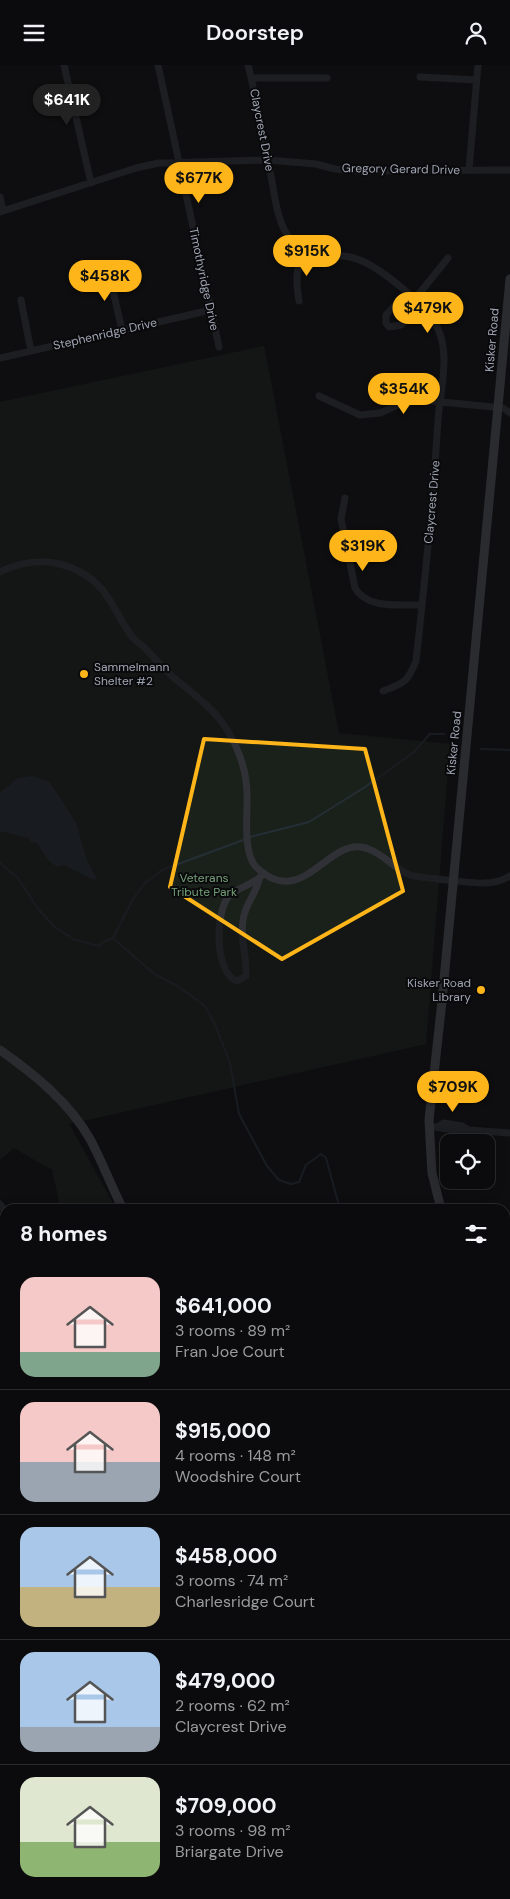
<!DOCTYPE html>
<html lang="en">
<head>
<meta charset="utf-8">
<style>
  body { margin:0; font-family:"DM Sans",sans-serif; background:#141416; color:#f1f3f6; height:100vh; display:flex; flex-direction:column; font-size:19px; white-space:nowrap }
  * { box-sizing:border-box; margin:0 }
  p { font-size:16px; color:#9a9b9d }
  .icon { flex:none; width:28px; height:28px; fill:none; stroke:currentColor; stroke-width:2; stroke-linecap:round; stroke-linejoin:round }
  .map { position:relative; flex:1; overflow:hidden }
  .details { position:absolute; left:0px; top:1139px; width:510px; height:696px; display:flex; flex-direction:column; background:#0b0b0d; border-radius:15px 15px 0 0; box-shadow:0 2px 12px #0003,0 0 0 1px #2b2b2e }
  .details>* { flex:none }
  .controls { position:absolute; left:440px; top:1069px; display:grid; gap:10px }
  .controls a { display:grid; place-items:center; width:55px; height:55px; border-radius:10px; background:#0b0b0d; box-shadow:0 2px 12px #0003,0 0 0 1px #2b2b2e; font-size:25px }
  .price { position:absolute; translate:-50% -42px; padding:0 11px; border-radius:18px; background:#feb51a; color:#111; font-size:16px; line-height:32px; filter:drop-shadow(0 1px 2px #0008) }
  .price::after { content:''; position:absolute; left:50%; top:30px; width:15px; height:11px; margin-left:-8px; background:inherit; clip-path:polygon(0 0,100% 0,50% 100%) }
  .price.on { background:#222; color:#fff }
  ul { padding:0; list-style:none }
  li { display:flex; align-items:center; gap:15px; height:125px; padding:0 20px }
  li+li { border-top:1px solid #2b2b2e }
  li span { display:grid; place-items:center; flex:none; width:140px; height:100px; border-radius:15px; color:#555 }
  li>.icon { margin-inline-start:auto }
  span .icon { width:60px; height:60px; fill:#fffc; stroke-width:1 }
  li b { font-size:21px }
  h2 { display:flex; justify-content:space-between; align-items:center; height:60px; padding:0 20px; font-size:21px }
  header { display:flex; justify-content:space-between; align-items:center; height:65px; padding:0 20px; background:#0b0b0d; font-size:22px; font-weight:600 }
  .map>svg:first-child { display:block }
  .green { fill:#19211a }
  .water { fill:#252e35 }
  .lines { fill:none; stroke-linecap:round; stroke-linejoin:round }
  .stream { stroke:#252e35; stroke-width:2 }
  .minor { stroke:#303136; stroke-width:7 }
  .major { stroke:#4c4e55; stroke-width:9 }
  .marked { fill:none; stroke:#feb51a; stroke-width:4; stroke-linejoin:round }
  .poi-dot { fill:#feb51a; stroke:#0a0a0c; stroke-width:2 }
  .labels { text-anchor:middle; stroke-width:4; stroke-linejoin:round; paint-order:stroke }
  .street-label { font-size:12px; fill:#9fa5b3; stroke:#0a0a0c }
  .poi-label { font-size:12px; fill:#9fa5b3; stroke:#0a0a0c; text-anchor:start }
  .park-label { font-size:12px; fill:#74a078; stroke:#0a0a0c }
</style>
</head>
<body>
<header><svg class="icon" aria-label="menu" viewBox="0 0 24 24"><path d="M4 6h16M4 12h16M4 18h16"/></svg>Doorstep<svg class="icon" aria-label="person" viewBox="0 0 24 24"><circle cx="12" cy="8" r="4"/><path d="M4 21q1-7 8-7t8 7"/></svg></header>
<div class="map">
<svg width="510" height="1834" viewBox="0 0 510 1834">
  <rect width="100%" height="100%" fill="#0f0f11"/>
  <!-- green -->
  <path class="green" d="M264,281L339,668L450,679L426,979L69,1059L116,1144H61L52,1105L14,1083L0,1095V337Z
    M5,1489V1690L0,1696V1508Z
    M0,1715L5,1746V1827L0,1828Z
    M277,1830H353V1834H278Z"/>
  <!-- water -->
  <path class="water" d="M33,711L49,717L59,731L76,758L86,793L97,814H92L64,800L58,802L49,796L37,778L31,777L29,773L0,766V728L18,713Z"/>
  <g class="lines">
    <!-- stream -->
    <path class="stream" d="M481,684L510,685
      M250,772L309,757L365,722L413,688L430,669H444
      M0,798L18,813L38,844L55,862L73,874L99,881L103,877L113,873L133,834L145,818L162,805L246,774
      M113,873L153,908L179,922L205,941L216,962L230,998L239,1049L267,1101L279,1115L291,1119L299,1117L306,1100L321,1089L326,1093L340,1144
      M505,1456H510"/>
    <!-- minor -->
    <path class="minor" d="M64,0L91,118
      M158,0L219,282
      M248,0C257,36 263,74 271,111C275,131 277,159 291,175C307,194 329,188 350,192C376,197 425,239 437,262C451,289 440,326 438,355C433,435 425,516 416,596C408,617 404,618 383,626
      M420,12L476,15
      M251,13H327
      M469,105L478,0
      M0,132L3,146
      M0,147L136,103L159,98L268,95L316,99L335,104L357,106L510,105
      M108,204L122,265
      M406,228L386,250V258L389,262L401,260L418,239
      M21,235L31,286
      M414,235L448,193
      M299,236C296,217 295,204 304,186
      M0,293L211,245
      M319,331L360,350L380,348L411,334L503,343L510,348
      M345,433L341,454L355,523C368,545 401,539 422,540
      M0,507C25,494 55,493 80,507C110,522 114,549 133,573C137,577 141,580 145,583C154,593 164,604 174,613C203,637 225,651 239,689C244,702 247,716 247,730C248,749 242,789 257,803C301,844 326,777 361,782C380,785 393,803 410,810C416,812 478,819 485,818C493,818 503,815 510,811
      M259,815C256,829 245,839 243,855C240,874 247,892 246,911L237,916C214,908 215,846 229,831C239,821 255,820 264,808
      M429,1061L460,1066L469,1065L510,1068
      M438,1062L444,1058L462,1061L469,1065
      M0,1139L5,1146
      M505,1185H510
      M0,1332L5,1312
      M468,1830L470,1834
      M194,1834V1830
      M407,1834V1830"/>
    <!-- major -->
    <path class="major" d="M0,985C34,1009 69,1037 90,1074C102,1096 111,1121 123,1144
      M441,1144L432,1108L429,1055L442,936L510,214
      M505,1539L510,1540"/>
  </g>
  <!-- marked area -->
  <path d="M0 0H510V1834H0ZM204,674L365,684L403,826L282,894L170,822Z" fill="#0f0f11" fill-opacity=".55" fill-rule="evenodd"/>
  <path class="marked" d="M204,674L365,684L403,826L282,894L170,822Z"/>
  <!-- markers -->
  <g class="poi-dot">
    <circle cx="84" cy="609" r="5"/>
    <circle cx="481" cy="925" r="5"/>
  </g>
  <g class="labels">
    <!-- street labels -->
    <g class="street-label">
      <text transform="translate(262 65) rotate(79)" y="4">Claycrest Drive</text>
      <text transform="translate(401 104) rotate(1)" y="4">Gregory Gerard Drive</text>
      <text transform="translate(204 214) rotate(78)" y="4">Timothyridge Drive</text>
      <text transform="translate(105 269) rotate(-13)" y="4">Stephenridge Drive</text>
      <text transform="translate(492 275) rotate(-85)" y="4">Kisker Road</text>
      <text transform="translate(432 437) rotate(-85)" y="4">Claycrest Drive</text>
      <text transform="translate(454 678) rotate(-84)" y="4">Kisker Road</text>
    </g>
    <!-- poi labels -->
    <g class="poi-label">
      <text x="94" y="606">Sammelmann<tspan x="94" dy="14">Shelter #2</tspan></text>
      <text x="471" y="922" text-anchor="end">Kisker Road<tspan x="471" dy="14">Library</tspan></text>
    </g>
    <!-- park labels -->
    <g class="park-label">
      <text x="204" y="817">Veterans<tspan x="204" dy="14">Tribute Park</tspan></text>
    </g>
  </g>
</svg>
<div class="controls">
<a><svg class="icon" aria-label="locate" viewBox="0 0 24 24"><circle cx="12" cy="12" r="6"/><path d="M12 2v4M12 18v4M2 12h4M18 12h4"/></svg></a>
</div>
<b class="price on" style="left:67px;top:61px">$641K</b>
<b class="price" style="left:199px;top:139px">$677K</b>
<b class="price" style="left:307px;top:212px">$915K</b>
<b class="price" style="left:105px;top:237px">$458K</b>
<b class="price" style="left:428px;top:269px">$479K</b>
<b class="price" style="left:404px;top:350px">$354K</b>
<b class="price" style="left:363px;top:507px">$319K</b>
<b class="price" style="left:453px;top:1048px">$709K</b>
<section class="details">
<h2>8 homes<svg class="icon" aria-label="filters" viewBox="0 0 24 24"><path d="M4 7h16M4 17h16"/><circle cx="9" cy="7" r="2"/><circle cx="15" cy="17" r="2"/></svg></h2>
<ul>
<li><span style="background:linear-gradient(#f6c9c9 75%,#7fa58c 0)"><svg class="icon" aria-label="home" viewBox="0 0 24 24"><path d="M3 11l9-7 9 7M6 9v11h12V9"/></svg></span><div><b>$641,000</b><p>3 rooms · 89 m²</p><p>Fran Joe Court</p></div></li>
<li><span style="background:linear-gradient(#f6c9c9 60%,#9aa5b1 0)"><svg class="icon" aria-label="home" viewBox="0 0 24 24"><path d="M3 11l9-7 9 7M6 9v11h12V9"/></svg></span><div><b>$915,000</b><p>4 rooms · 148 m²</p><p>Woodshire Court</p></div></li>
<li><span style="background:linear-gradient(#a9c7e8 60%,#c2b280 0)"><svg class="icon" aria-label="home" viewBox="0 0 24 24"><path d="M3 11l9-7 9 7M6 9v11h12V9"/></svg></span><div><b>$458,000</b><p>3 rooms · 74 m²</p><p>Charlesridge Court</p></div></li>
<li><span style="background:linear-gradient(#a9c7e8 75%,#9aa5b1 0)"><svg class="icon" aria-label="home" viewBox="0 0 24 24"><path d="M3 11l9-7 9 7M6 9v11h12V9"/></svg></span><div><b>$479,000</b><p>2 rooms · 62 m²</p><p>Claycrest Drive</p></div></li>
<li><span style="background:linear-gradient(#dfe7d0 65%,#8fb573 0)"><svg class="icon" aria-label="home" viewBox="0 0 24 24"><path d="M3 11l9-7 9 7M6 9v11h12V9"/></svg></span><div><b>$709,000</b><p>3 rooms · 98 m²</p><p>Briargate Drive</p></div></li>
</ul>
</section>
</div>
</body>
</html>
